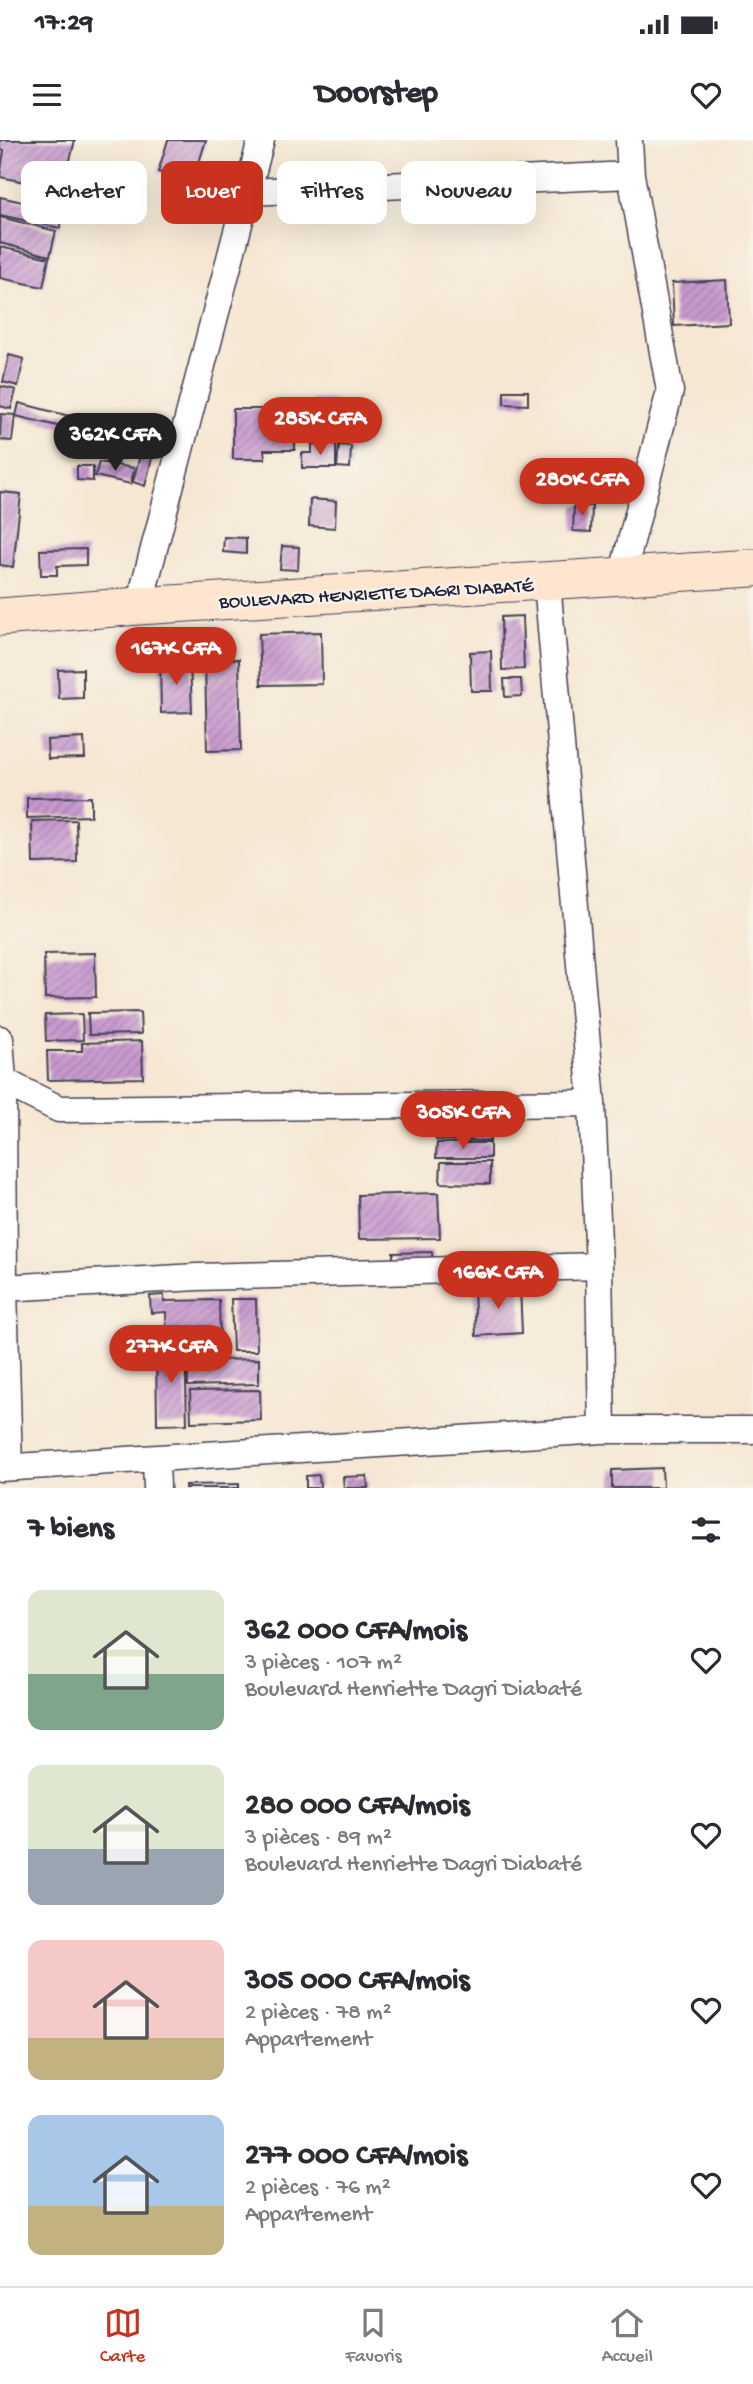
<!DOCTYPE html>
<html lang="fr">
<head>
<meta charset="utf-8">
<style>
  body { margin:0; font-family:"Gochi Hand",sans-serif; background:#f2f2f3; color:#2b2b33; height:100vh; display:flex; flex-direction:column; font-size:26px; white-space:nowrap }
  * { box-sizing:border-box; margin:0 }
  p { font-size:23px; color:#7c7c81 }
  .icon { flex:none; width:38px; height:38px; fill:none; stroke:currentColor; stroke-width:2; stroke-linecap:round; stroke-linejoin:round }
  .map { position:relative; height:1348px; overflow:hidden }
  .panel { display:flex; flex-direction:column; background:#fff; flex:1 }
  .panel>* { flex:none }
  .guide { position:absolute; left:21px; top:21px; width:712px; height:63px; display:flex; gap:14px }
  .price { position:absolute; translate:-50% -60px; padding:0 16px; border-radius:24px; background:#c8321e; color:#fff; font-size:23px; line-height:46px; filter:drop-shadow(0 2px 4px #0008) }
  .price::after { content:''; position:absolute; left:50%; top:42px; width:21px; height:16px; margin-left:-10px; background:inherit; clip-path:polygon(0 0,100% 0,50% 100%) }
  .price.active { background:#222; color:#fff }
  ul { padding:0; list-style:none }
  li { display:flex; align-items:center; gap:21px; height:175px; padding:0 28px }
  li span { display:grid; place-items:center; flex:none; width:196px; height:140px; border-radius:14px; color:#555 }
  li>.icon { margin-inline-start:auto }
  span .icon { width:84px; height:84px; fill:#fffc; stroke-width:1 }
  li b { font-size:30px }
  h2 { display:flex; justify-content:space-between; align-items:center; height:84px; padding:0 28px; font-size:30px }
  .chip { padding:0 24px; border-radius:14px; background:#fff; box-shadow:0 7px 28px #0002; font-size:24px; line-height:63px }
  .chip.active { background:#c8321e; color:#fff }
  .status { display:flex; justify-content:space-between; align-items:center; height:49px; padding:0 35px; background:#fff; direction:ltr }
  .status svg { height:19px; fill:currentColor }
  header { display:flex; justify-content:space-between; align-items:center; height:91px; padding:0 28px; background:#fff; font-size:32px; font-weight:700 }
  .menu { display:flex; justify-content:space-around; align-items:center; height:98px; border-top:2px solid #e1e1e2; background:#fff; font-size:19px; color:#7c7c81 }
  .menu a { display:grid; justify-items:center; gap:4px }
  .menu .active { color:#c8321e }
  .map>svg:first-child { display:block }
  .building { fill:url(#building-hatch) }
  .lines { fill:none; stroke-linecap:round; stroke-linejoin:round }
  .minor-casing { stroke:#424052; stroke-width:29 }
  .secondary-casing { stroke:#424052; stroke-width:39 }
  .minor { stroke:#fff; stroke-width:26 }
  .secondary { stroke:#fde5d0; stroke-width:37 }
  .labels { text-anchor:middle; stroke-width:5; stroke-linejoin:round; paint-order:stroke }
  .street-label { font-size:19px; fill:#22223b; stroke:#f7f3e8 }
</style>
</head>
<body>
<div class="status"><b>17:29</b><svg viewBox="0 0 49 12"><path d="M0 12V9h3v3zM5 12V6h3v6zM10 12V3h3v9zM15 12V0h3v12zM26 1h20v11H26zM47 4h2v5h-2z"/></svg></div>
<header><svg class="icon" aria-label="menu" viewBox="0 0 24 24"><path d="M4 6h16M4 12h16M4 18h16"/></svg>Doorstep<svg class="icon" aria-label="heart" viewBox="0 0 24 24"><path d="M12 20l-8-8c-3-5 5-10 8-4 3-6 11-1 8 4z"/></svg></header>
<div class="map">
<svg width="753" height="1348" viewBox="0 0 753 1348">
  <defs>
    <pattern id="building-hatch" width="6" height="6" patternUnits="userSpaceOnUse" patternTransform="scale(1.75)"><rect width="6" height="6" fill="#c89acf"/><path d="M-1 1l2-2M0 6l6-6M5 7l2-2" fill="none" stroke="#a27da9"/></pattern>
  </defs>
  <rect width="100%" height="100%" fill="#f7f3e8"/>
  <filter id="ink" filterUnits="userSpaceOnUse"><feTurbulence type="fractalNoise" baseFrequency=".0143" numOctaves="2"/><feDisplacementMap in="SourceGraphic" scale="14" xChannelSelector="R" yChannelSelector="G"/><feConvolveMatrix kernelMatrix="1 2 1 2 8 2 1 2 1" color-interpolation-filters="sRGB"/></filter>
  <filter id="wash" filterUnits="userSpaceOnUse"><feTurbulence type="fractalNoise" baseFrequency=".00686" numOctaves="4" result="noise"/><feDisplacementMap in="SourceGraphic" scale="28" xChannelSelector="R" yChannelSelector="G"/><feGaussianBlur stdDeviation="1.57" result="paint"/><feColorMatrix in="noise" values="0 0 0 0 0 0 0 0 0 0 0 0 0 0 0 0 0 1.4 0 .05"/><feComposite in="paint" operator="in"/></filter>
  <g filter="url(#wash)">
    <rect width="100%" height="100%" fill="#f6e7d3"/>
    <g id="blocks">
      <!-- building -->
      <path class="building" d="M0,0H75L69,24L51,20L69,25L64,50L0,37L4,10H0Z
        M168,0H206L193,42L158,32Z
        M0,57L63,71L60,88L0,75Z
        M0,77L56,91L50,116L0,103Z
        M0,107L49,118L43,147L0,138Z
        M727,140L729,183L674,186L672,143Z
        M9,215L24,219L18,246L3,242Z
        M0,246L16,250L11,269L0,266Z
        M504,251H528V265L504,264Z
        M310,260H335L336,301H310Z
        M19,263L73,277L70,289L16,276Z
        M233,269H295V310H264L265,319H233Z
        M1,274L15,275L12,301L0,300Z
        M99,283L157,298L145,346L133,342L142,308L96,296Z
        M312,304H336V328H302V313H312Z
        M339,305L351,306L350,328L337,327Z
        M99,322L134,328L131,344L95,336Z
        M77,326H93V341L77,340Z
        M0,352L21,354L13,427L0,425Z
        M310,359L336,361L335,388L309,386Z
        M574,365L592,366L591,392L573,391Z
        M224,397L246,398V414L223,412Z
        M282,406L299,407L298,430L280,429Z
        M86,409V425L57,426V435H41L40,410Z
        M522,476L524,529L502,530L501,477Z
        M321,492L322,544L261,545L259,494Z
        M491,511L492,551H471L470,512Z
        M239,519L241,610L207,611L205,520Z
        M190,521L192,572L161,573L160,522Z
        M83,529V558L59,559L58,530Z
        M504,539H521L522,556L505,557Z
        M84,598L85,618L48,619L47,600Z
        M91,657V676L27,678V658Z
        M76,680L77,722L33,723L32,681Z
        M95,813L96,857L45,858L44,814Z
        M140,872L141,894L89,895L88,873Z
        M82,874L83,900L46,901L45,875Z
        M142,901L143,938L48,940L47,911H82V903Z
        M436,978L491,979L490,1001L436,1000Z
        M437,1003H490V1018H436Z
        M441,1022H490V1044L440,1043Z
        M438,1053L440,1098L359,1099L358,1055Z
        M432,1112L433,1125L393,1126V1113Z
        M520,1147L522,1193L476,1196L474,1149Z
        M164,1155V1161L219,1160L220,1198L167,1199L166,1172L151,1173L150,1156Z
        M231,1159H256L257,1211H233Z
        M185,1204L187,1284L157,1285L156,1205Z
        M187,1205H218V1220L259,1219V1244L188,1246Z
        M260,1250L261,1280L191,1282L190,1251Z
        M662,1328L663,1348H612V1330Z
        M319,1335L320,1348H306V1336Z
        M367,1336L368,1348H344L343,1337Z
        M239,1344V1348H185V1345Z"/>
    </g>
  </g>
  <g filter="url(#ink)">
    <use href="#blocks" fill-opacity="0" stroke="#424052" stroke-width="2"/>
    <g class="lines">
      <defs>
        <path id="minor" d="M249,52L631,35
          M622,436L670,251L631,35L629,0
          M547,442L592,963L599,1126L602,1290
          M139,466L261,0
          M0,899L3,941L4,1148L9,1327
          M3,941L59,969L592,963
          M4,1148L197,1137L599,1126
          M156,1319L157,1348
          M0,1328L602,1290H753"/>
        <path id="secondary" d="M0,477L139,466L753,428"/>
      </defs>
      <!-- minor casing -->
      <use href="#minor" class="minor-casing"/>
      <!-- secondary casing -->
      <use href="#secondary" class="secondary-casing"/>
      <!-- minor -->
      <use href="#minor" class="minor"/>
      <!-- secondary -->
      <use href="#secondary" class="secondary"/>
    </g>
  </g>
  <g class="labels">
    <!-- street labels -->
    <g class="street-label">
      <text transform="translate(376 452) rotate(-3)" y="7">BOULEVARD HENRIETTE DAGRI DIABATÉ</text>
    </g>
  </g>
</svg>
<b class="price" style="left:320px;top:317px">285K CFA</b>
<b class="price active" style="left:115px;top:333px">362K CFA</b>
<b class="price" style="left:582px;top:378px">280K CFA</b>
<b class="price" style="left:176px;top:547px">167K CFA</b>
<b class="price" style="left:463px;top:1011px">305K CFA</b>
<b class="price" style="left:498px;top:1171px">166K CFA</b>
<b class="price" style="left:171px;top:1245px">277K CFA</b>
<div class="guide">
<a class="chip">Acheter</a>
<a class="chip active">Louer</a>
<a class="chip">Filtres</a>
<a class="chip">Nouveau</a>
</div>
</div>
<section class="panel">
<h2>7 biens<svg class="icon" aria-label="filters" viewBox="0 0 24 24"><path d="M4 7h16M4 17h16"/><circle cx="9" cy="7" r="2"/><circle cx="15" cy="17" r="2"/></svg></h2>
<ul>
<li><span style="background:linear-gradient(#dfe7d0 60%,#7fa58c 0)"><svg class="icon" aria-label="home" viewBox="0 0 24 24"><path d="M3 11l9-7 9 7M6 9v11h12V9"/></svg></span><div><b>362 000 CFA/mois</b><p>3 pièces · 107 m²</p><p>Boulevard Henriette Dagri Diabaté</p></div><svg class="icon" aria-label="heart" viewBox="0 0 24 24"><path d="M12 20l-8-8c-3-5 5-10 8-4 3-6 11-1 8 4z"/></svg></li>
<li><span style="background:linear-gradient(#dfe7d0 60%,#9aa5b1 0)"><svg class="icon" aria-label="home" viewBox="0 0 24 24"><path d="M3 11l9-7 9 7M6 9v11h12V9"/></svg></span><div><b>280 000 CFA/mois</b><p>3 pièces · 89 m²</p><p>Boulevard Henriette Dagri Diabaté</p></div><svg class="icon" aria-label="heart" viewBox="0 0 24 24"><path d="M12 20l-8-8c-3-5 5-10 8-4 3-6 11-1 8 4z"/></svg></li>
<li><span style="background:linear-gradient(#f6c9c9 70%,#c2b280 0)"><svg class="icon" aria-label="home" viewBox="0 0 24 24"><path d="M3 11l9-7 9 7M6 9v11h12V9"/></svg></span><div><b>305 000 CFA/mois</b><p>2 pièces · 78 m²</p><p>Appartement</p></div><svg class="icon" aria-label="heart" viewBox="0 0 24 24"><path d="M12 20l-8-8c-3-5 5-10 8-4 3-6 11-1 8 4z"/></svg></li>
<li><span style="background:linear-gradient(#a9c7e8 65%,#c2b280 0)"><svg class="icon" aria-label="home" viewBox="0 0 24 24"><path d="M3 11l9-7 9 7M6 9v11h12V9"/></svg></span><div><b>277 000 CFA/mois</b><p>2 pièces · 76 m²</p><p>Appartement</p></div><svg class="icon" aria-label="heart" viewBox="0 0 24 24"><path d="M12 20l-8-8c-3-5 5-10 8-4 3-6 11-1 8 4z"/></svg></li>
</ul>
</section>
<nav class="menu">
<a class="active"><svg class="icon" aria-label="map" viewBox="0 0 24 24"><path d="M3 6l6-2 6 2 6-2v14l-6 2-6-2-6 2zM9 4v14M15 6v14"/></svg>Carte</a>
<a><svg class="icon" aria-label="saved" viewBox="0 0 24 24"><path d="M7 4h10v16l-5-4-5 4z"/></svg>Favoris</a>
<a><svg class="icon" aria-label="home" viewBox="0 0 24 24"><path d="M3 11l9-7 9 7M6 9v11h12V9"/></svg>Accueil</a>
</nav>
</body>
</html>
